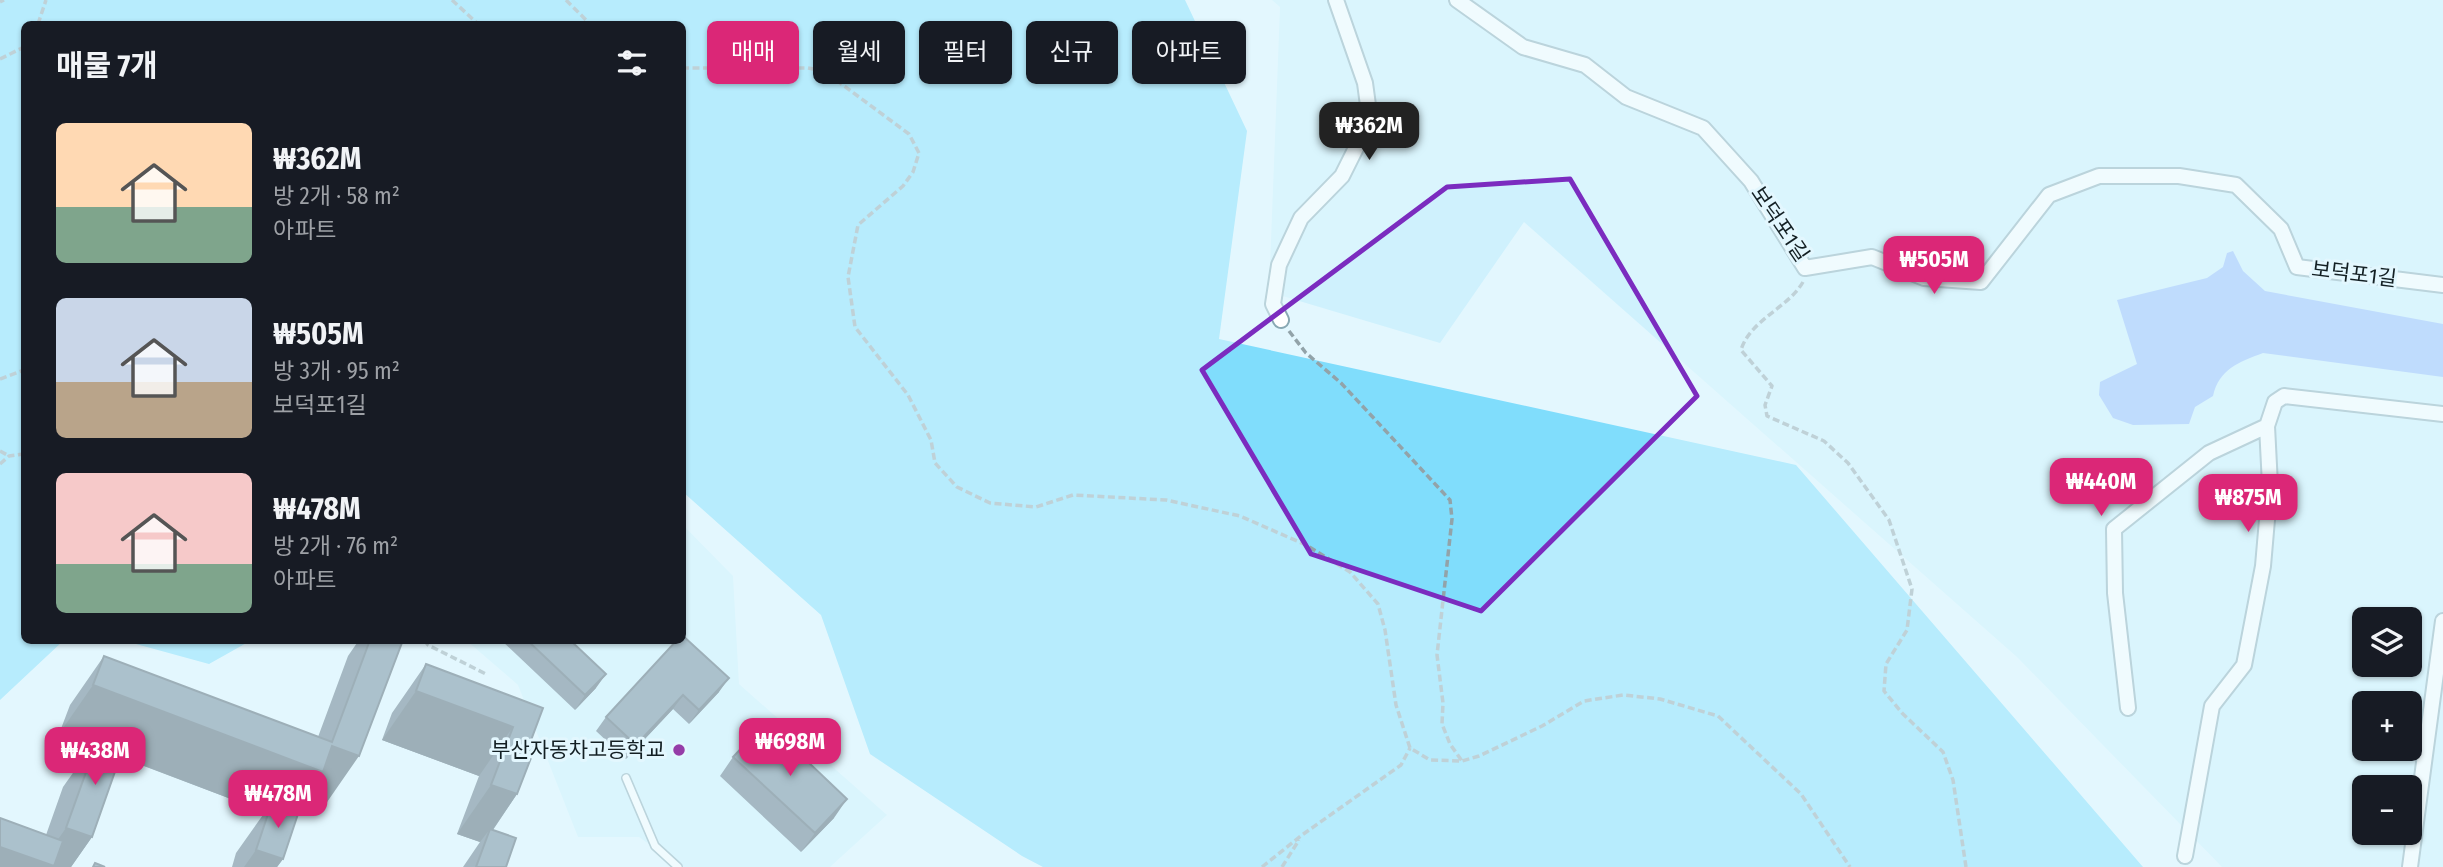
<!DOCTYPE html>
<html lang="ko">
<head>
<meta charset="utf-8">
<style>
  body { margin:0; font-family:"Fira Sans Condensed","Noto Sans KR",sans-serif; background:#20242c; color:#f1f3f6; height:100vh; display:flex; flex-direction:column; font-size:26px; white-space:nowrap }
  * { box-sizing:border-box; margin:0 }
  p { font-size:23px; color:#9ea1a6 }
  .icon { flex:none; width:38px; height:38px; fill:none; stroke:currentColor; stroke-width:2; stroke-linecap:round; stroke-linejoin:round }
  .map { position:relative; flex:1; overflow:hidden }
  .drawer { position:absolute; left:21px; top:21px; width:665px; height:623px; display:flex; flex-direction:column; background:#171b24; border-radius:10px; box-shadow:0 2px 5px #0004 }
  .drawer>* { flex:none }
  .hud { position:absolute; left:707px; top:21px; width:665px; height:63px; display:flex; gap:14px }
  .tools { position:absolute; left:2352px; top:607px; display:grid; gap:14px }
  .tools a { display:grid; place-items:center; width:70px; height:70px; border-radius:10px; background:#171b24; box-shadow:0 2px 5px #0004; font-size:35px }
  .price { position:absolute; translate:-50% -60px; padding:0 16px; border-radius:14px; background:#db2777; color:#fff; font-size:23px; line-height:46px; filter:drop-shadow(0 2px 4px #0008) }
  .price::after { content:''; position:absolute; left:50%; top:42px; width:21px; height:16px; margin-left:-10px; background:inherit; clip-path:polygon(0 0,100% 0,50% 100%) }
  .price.on { background:#222; color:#fff }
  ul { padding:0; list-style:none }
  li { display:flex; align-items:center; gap:21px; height:175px; padding:0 35px }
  li span { display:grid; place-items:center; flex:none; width:196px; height:140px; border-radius:10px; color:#555 }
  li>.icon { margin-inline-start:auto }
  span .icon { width:84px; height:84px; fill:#fffc; stroke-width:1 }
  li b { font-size:30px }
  h2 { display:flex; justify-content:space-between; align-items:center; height:84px; padding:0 35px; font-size:30px }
  .pill { padding:0 24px; border-radius:10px; background:#171b24; box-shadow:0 2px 5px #0004; font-size:24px; line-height:63px }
  .pill.on { background:#db2777; color:#fff }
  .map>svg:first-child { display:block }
  .built { fill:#cff1fd; fill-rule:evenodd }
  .green { fill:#80ddfc }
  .water { fill:#93bafd }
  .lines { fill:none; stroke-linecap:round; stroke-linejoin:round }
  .service-casing { stroke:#89a8b3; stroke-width:10 }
  .minor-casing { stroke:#89a8b3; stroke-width:18 }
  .path { stroke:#92a3a9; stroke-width:3.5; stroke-dasharray:7 3.5; stroke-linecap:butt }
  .service { stroke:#fff; stroke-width:7 }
  .minor { stroke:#fff; stroke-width:14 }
  .wall { fill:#596c7c }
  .shaded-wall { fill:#485865 }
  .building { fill:#677e90; stroke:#485865; stroke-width:2 }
  .marked { fill:none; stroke:#7b2cbf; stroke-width:5; stroke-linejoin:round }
  .poi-dot { fill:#953ca8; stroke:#e3f7fe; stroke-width:2.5 }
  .labels { text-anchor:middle; stroke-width:6; stroke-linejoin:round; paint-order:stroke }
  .street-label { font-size:21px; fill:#131f23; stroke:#e3f7fe }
  .poi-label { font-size:21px; fill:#131f23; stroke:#e3f7fe; text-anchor:end }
</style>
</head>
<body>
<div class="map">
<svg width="2443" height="867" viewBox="0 0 2443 867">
  <rect width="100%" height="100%" fill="#e3f7fe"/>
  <!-- built -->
  <path class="built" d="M1272,0H2443V867H2222L2017,657L1524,222L1440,343L1269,292L1280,7ZM2364,620H2410V665H2364ZM2364,704H2410V749H2364ZM2364,788H2410V833H2364Z
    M683,525L733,576L739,684L887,815L830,867H681L639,837H578L518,685L467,641L682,640Z"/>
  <!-- green -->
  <path class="green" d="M0,0H1185L1247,131L1219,339L1796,465L2143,867H1043L1022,856L870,754L821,615L683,492L682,24H24V640L63,641L0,700Z
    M125,641H250L209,664Z"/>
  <!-- water -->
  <path class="water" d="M2233,251L2243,271L2265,291L2443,324V377L2263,353C2239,362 2219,369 2213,396L2195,407L2189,424L2133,425L2113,418L2099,395L2100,382L2137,364L2117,300L2207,278L2223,267L2227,253Z"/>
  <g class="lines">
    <defs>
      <path id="service" d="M626,778L655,846L678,867"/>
      <path id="minor" d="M1457,0L1523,47L1585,65L1626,97L1703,128L1751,181L1805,268L1872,257L1924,278L1981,282L2049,195L2099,176H2179L2236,185L2281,229L2297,267L2443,285
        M1281,320L1273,304L1279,265L1301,218L1342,176L1370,120L1365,83L1336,0
        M2128,708L2115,593L2114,529L2209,453L2267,426
        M2185,856L2212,706L2244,665L2263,566L2270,485L2267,426L2275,402L2284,396L2443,414
        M2410,867L2443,621"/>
    </defs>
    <!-- service casing -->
    <use href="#service" class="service-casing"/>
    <!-- minor casing -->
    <use href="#minor" class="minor-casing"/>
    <!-- path -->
    <path class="path" d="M452,0L478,24
      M566,0L590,24
      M0,2L4,0
      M38,24L46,0
      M0,59L24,47
      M682,68H808L824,71L909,134L919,153L913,172L903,186L858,225L848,277L855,327L908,395L931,440L935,463L957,487L990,503L1036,507L1073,495L1166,500L1240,516L1306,545L1350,572L1378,604L1385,630L1396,705L1410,748L1430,760L1462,761L1479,756L1542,726L1584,701L1623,695L1660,699L1718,716L1801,794L1850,867
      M1803,282C1788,308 1750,320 1741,350L1772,386L1765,405L1767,416L1824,441L1848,463L1889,520L1912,589L1907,630L1886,664L1884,691L1902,713L1943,752L1953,780L1966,867
      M1289,331L1306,353L1341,383L1450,500L1452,519L1437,655L1443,703L1442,724L1450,744L1462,761
      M0,379L24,370
      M0,451L9,456
      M0,464L9,456L24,454
      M424,640L428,645L486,674
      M1262,867L1302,835L1401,765L1410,748
      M1282,867L1299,840"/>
    <!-- service -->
    <use href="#service" class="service"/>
    <!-- minor -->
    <use href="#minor" class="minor"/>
  </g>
  <!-- wall -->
  <path class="wall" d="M359,640H403L325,805L305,798L296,810L283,859L277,867H232L236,853L265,812L120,757L92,837L71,867H0L46,835L63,787L92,746L59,734L70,705L104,656L318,737L348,656Z
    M501,640H570L596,688L575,710Z
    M677,640L719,692L689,724L673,709L626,759L596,731L606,717Z
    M426,664L543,708L530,743L517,794L493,830L506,867H463L480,842L457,834L479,776L382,740L392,713Z
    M733,757L834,818L801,852L720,776Z"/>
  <!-- shaded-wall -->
  <path class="shaded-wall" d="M606,674L596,688L575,710L585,695Z
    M729,678L719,692L689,724L699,710Z
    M93,685L332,746L359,756L325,805L305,798L289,821L272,802L265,812L95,747L99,736L92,746L59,734Z
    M416,691L513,727L479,776L382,740Z
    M683,695L673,709L626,759L636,745Z
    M491,785L517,794L487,838L490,829L480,842L457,834Z
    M847,799L834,818L801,852L815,833Z
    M66,828L92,837L71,867H0V847L42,862Z
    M256,850L283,859L277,867H244Z"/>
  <!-- building -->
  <path class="building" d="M682,635L729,678L699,710L683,695L636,745L606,717L677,640H682Z
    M370,640H403L359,756L332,746L323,772L93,685L104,656L332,742Z
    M527,640H570L606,674L585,695Z
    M426,664L543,708L530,743L536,745L517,794L491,785L513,727L416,691Z
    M766,722L847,799L815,833L733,757Z
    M99,736L124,746L92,837L66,828Z
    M272,802L299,811L283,859L256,850Z
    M0,818L63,841L54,866L0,847Z
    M490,829L516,838L506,867H476Z
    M95,863L105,867H93Z"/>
  <!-- marked area -->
  <path d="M0 0H2443V867H0ZM1570,179L1697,396L1481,611L1311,554L1202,370L1447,187Z" fill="#e3f7fe" fill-opacity=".55" fill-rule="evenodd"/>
  <path class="marked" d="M1570,179L1697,396L1481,611L1311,554L1202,370L1447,187Z"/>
  <!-- markers -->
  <circle class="poi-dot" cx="679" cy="750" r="7"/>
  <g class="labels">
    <!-- street labels -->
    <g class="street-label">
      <text transform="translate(1780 224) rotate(56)" y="7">보덕포1길</text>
      <text transform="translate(2354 274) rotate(7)" y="7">보덕포1길</text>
    </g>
    <!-- poi labels -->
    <g class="poi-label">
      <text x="665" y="757">부산자동차고등학교</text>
    </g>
  </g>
</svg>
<div class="tools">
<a><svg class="icon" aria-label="layers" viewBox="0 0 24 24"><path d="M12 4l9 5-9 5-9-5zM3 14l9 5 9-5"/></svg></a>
<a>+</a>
<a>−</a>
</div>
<b class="price on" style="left:1369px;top:162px">₩362M</b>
<b class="price" style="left:1934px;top:296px">₩505M</b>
<b class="price" style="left:2101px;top:518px">₩440M</b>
<b class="price" style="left:2248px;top:534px">₩875M</b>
<b class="price" style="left:790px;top:778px">₩698M</b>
<b class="price" style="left:95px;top:787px">₩438M</b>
<b class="price" style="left:278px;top:830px">₩478M</b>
<div class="hud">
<a class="pill on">매매</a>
<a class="pill">월세</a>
<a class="pill">필터</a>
<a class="pill">신규</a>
<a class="pill">아파트</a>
</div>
<section class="drawer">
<h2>매물 7개<svg class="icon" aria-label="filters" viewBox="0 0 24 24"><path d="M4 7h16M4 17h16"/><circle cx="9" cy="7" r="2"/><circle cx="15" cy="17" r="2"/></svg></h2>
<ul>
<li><span style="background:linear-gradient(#ffd9b3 60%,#7fa58c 0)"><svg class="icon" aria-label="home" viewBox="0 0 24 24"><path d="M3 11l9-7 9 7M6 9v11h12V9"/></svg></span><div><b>₩362M</b><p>방 2개 · 58 m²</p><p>아파트</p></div></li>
<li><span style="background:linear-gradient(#c9d6e8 60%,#b9a48a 0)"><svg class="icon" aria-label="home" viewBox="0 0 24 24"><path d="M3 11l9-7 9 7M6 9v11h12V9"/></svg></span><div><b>₩505M</b><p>방 3개 · 95 m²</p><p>보덕포1길</p></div></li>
<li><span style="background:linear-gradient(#f6c9c9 65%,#7fa58c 0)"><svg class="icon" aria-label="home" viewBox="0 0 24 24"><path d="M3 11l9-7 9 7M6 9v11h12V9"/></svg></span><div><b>₩478M</b><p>방 2개 · 76 m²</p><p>아파트</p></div></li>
</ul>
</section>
</div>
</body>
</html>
